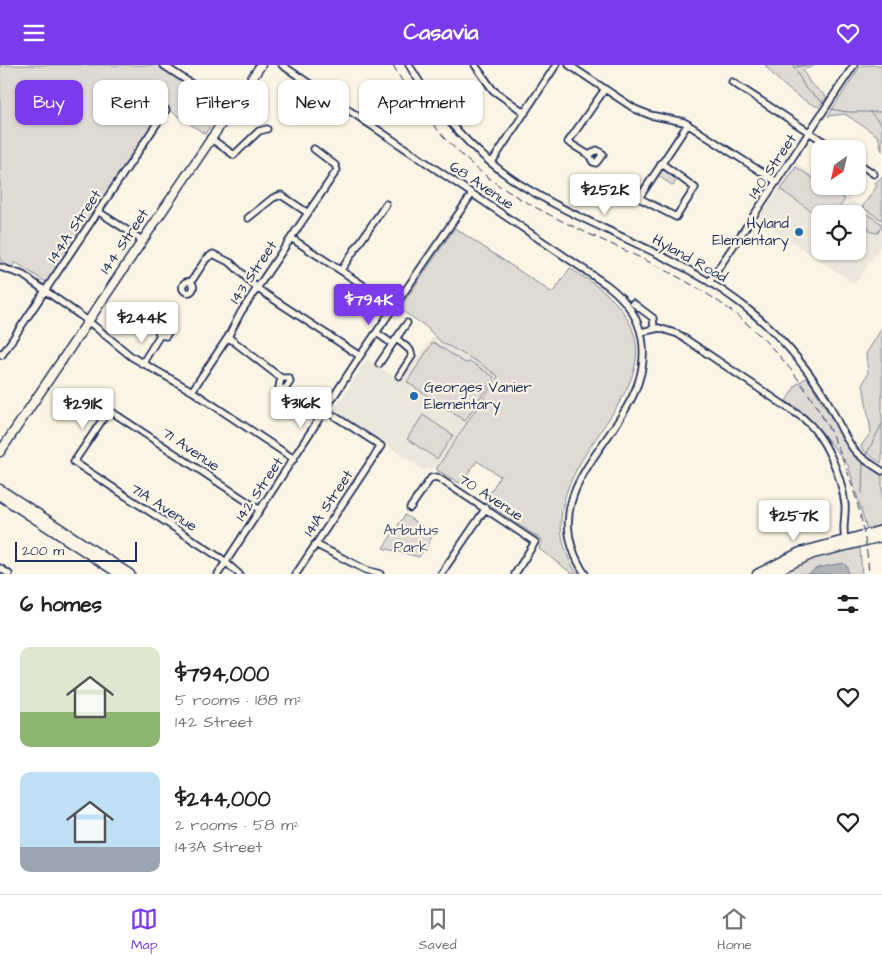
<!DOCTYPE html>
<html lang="en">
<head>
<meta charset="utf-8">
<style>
  body { margin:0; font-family:"Architects Daughter",sans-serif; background:#f6f6f6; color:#222; height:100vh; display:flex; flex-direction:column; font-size:19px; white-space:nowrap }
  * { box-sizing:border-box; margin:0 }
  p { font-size:16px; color:#767676 }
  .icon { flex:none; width:28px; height:28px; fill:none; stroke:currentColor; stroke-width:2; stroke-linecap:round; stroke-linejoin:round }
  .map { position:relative; height:509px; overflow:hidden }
  .details { display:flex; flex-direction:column; background:#fff; flex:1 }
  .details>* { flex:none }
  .hud { position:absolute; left:15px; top:15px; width:500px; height:45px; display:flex; gap:10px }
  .needle { width:32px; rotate:214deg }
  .fabs { position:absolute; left:811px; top:75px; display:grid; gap:10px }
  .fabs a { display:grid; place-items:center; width:55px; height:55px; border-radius:10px; background:#fff; box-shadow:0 1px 4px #0004; font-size:25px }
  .scale { position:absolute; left:15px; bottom:12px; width:122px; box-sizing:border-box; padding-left:5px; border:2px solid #1b2f5e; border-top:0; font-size:14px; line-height:18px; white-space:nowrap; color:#1b2f5e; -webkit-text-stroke:4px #fcf5e5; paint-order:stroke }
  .price { position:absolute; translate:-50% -42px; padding:0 11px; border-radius:5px; background:#fff; color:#222; font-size:16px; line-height:32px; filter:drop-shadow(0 1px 2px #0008) }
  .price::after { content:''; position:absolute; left:50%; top:30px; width:15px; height:11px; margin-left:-8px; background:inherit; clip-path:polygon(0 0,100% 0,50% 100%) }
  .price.active { background:#7c3aed; color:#fff }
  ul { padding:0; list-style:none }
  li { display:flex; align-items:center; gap:15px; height:125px; padding:0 20px }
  li span { display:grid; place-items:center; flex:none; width:140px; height:100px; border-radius:10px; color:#555 }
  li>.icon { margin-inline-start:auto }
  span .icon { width:60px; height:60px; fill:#fffc; stroke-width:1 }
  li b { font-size:21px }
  h2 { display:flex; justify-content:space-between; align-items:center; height:60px; padding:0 20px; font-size:21px }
  .pill { padding:0 18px; border-radius:10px; background:#fff; box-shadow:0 1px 4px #0004; font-size:18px; line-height:45px }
  .pill.active { background:#7c3aed; color:#fff }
  header { display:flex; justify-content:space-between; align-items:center; height:65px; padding:0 20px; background:#7c3aed; color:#fff; font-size:22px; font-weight:700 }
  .menu { display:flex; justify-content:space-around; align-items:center; height:70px; border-top:1px solid #e0e0e0; background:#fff; font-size:14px; color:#767676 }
  .menu a { display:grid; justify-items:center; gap:2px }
  .menu .active { color:#7c3aed }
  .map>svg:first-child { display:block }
  .built { fill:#ece7dc; fill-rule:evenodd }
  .green { fill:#dfdbd4; stroke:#7d8599 }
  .water { fill:#b2b4b8; stroke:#767f94 }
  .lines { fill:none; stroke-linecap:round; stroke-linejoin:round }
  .stream { stroke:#767f94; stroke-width:1 }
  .minor-casing { stroke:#1b2f5e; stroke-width:9 }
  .major-casing { stroke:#1b2f5e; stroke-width:11 }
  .minor { stroke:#fcf5e5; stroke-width:5.5 }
  .major { stroke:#fcf5e5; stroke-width:8 }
  .rail { stroke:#1b2f5e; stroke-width:1; stroke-dasharray:8 4; stroke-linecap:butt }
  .poi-dot { fill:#1f6fb2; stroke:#fcf5e5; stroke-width:2 }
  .labels { text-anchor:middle; stroke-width:4.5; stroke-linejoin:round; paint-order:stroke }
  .street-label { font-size:15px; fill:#1b2f5e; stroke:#fcf5e5 }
  .poi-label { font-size:15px; fill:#1b2f5e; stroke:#fcf5e5; text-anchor:end }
  .park-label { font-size:15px; fill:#425176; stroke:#fcf5e5 }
</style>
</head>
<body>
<header><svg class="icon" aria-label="menu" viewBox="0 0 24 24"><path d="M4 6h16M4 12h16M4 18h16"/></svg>Casavia<svg class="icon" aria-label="heart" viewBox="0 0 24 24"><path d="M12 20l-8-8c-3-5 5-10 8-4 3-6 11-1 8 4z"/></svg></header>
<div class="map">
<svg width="882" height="509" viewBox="0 0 882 509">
  <rect width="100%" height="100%" fill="#fcf5e5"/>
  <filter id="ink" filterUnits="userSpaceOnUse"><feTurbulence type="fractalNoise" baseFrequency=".02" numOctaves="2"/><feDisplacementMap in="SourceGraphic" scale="10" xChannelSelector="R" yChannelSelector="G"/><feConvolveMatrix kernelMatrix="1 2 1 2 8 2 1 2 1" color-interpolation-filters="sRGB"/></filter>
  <g filter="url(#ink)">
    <!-- built -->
    <path class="built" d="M796,98L820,114V121H831L882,155V179L855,219L758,154ZM820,149H858V186H820Z
      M435,268L498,311L437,403L424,405L334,345L367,294L401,317Z"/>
    <!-- green -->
    <path class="green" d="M0,0H157L222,43L205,69L165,42L47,218L15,197L12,203L0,195Z
      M765,0H816L803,5L810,18L827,32L818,42C797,33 779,18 765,0Z
      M861,0H882V86L878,71L845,49L828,51Z
      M796,102L820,118V121H825L845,134L835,149H820V152L781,125Z
      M661,104L678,113L673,121L656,109Z
      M882,112V155L862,142L877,121L875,118Z
      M867,149L882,159L878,168L871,167L864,154Z
      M455,163L551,227L555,225L570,203C585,214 603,223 615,237C699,330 506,397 577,509H573L539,484L542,475L487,439L486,435L500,411L477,396L461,419L437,405V403L498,311L476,296L441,277L424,260L399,244Z
      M882,263V396L881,398L863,385L861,381L871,367L863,319L868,308L866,289Z
      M433,277L465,298L471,297L494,312L465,356L407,317Z
      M807,312L850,384L882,410V461L867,465L848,400L816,360L801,346L786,336L796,320Z
      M423,350L453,370L437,394L407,374Z
      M405,450L434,469L419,492L383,483Z
      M860,483L862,509H776L807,495Z"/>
    <!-- water -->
    <path class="water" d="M843,498L847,501L848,509H809L817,503Z"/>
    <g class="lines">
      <!-- stream -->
      <path class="stream" d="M793,0L806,24L824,38
        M796,2L808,0
        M831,44L847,47H870L882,60
        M870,47H882
        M866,390L882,359
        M862,428L863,397"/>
      <defs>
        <path id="minor" d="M163,0L230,44
          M282,0L607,220C624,233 638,251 642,273C658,364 522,412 585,509
          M409,0C436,46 474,89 518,118C595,167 685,190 755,250C781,272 803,298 822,327C834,345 841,369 855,386C862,394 873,400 882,406
          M475,0L493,25L525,48
          M569,0L635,44L650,50L684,57L777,117
          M732,17L835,84
          M210,73L234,90L259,66L267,64
          M589,90L597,85L603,89L596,98L593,97L589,90L568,77L605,24
          M492,97L556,0
          M661,98L695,123L676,152L639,133L688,59
          M858,98L874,109
          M99,147L142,175
          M248,153L273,133L281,130L308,148
          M291,173L395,241
          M0,202L23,210L88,256L132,292L192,326L294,394
          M341,205L386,139
          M710,216L854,0
          M182.5 222a5.5 5.5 0 1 1 11 0a5.5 5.5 0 1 1-11 0Z
          M191,217L206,194L213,189L231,198L258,224L360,291
          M633,238L653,253L654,264
          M641,267L659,263L678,269L803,353C826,372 841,410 845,439C846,451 842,463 845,474
          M377,268L391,278
          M228,272L281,313H289L290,317L285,324L279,322L281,313
          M397,274L410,285L412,291L399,311
          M0,288L2,290L166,45
          M142,299L160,270L158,266L159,262H164L169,266L166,271L160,270
          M379,299C389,284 397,272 407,258
          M192,326L228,272L241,247L337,105L335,100L314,84
          M410,443L431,413L437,412L535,477L515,509
          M315,479L366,505L380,509
          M0,503L9,509
          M218,509L360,291L472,129
          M239,509L222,494L74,397L109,345L260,445
          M296,509L381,381L325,345
          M441,509L486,443"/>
        <path id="major" d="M0,387L261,0
          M0,424L130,509
          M0,431L119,509
          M757,509L800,487L882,465
          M769,509L813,489L882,472"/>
      </defs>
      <!-- minor casing -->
      <use href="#minor" class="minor-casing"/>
      <!-- major casing -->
      <use href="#major" class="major-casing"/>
      <!-- minor -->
      <use href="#minor" class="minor"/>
      <!-- major -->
      <use href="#major" class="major"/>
      <!-- rail -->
      <path class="rail" d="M393,0C422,53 466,103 519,133C575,166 638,188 694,221C798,281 861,391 869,509"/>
    </g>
  </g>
  <!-- markers -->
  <g class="poi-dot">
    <circle cx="799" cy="167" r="5"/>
    <circle cx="414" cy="331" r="5"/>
  </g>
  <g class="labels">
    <!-- street labels -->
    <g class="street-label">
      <text transform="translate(772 101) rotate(-56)" y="5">140 Street</text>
      <text transform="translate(482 120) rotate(34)" y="5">68 Avenue</text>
      <text transform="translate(74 161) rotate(-56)" y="5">144A Street</text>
      <text transform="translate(124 176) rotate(-56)" y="5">144 Street</text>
      <text transform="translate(690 193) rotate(29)" y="5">Hyland Road</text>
      <text transform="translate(253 207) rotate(-56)" y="5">143 Street</text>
      <text transform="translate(191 384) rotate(34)" y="5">71 Avenue</text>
      <text transform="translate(259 424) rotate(-56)" y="5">142 Street</text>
      <text transform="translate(491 432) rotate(33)" y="5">70 Avenue</text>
      <text transform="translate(328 438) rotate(-56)" y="5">141A Street</text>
      <text transform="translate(164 442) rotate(33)" y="5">71A Avenue</text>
    </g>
    <!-- poi labels -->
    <g class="poi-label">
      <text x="789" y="163">Hyland<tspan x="789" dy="17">Elementary</tspan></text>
      <text x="424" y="327" text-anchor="start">Georges Vanier<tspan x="424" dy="17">Elementary</tspan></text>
    </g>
    <!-- park labels -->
    <g class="park-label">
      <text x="411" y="470">Arbutus<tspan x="411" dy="17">Park</tspan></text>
    </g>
  </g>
</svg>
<div class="fabs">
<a><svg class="needle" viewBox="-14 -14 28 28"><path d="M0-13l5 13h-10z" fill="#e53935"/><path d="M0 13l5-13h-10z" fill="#767676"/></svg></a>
<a><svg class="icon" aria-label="locate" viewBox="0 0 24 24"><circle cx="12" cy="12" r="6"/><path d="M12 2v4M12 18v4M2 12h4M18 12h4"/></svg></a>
</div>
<div class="scale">200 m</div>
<b class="price" style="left:605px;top:151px">$252K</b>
<b class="price active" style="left:369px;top:261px">$794K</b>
<b class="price" style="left:142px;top:279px">$244K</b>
<b class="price" style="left:301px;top:364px">$316K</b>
<b class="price" style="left:83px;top:365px">$291K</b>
<b class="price" style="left:794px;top:477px">$257K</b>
<div class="hud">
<a class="pill active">Buy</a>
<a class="pill">Rent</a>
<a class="pill">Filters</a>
<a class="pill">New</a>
<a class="pill">Apartment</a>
</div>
</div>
<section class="details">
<h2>6 homes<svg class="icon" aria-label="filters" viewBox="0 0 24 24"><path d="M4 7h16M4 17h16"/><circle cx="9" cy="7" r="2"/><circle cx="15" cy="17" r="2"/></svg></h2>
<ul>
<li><span style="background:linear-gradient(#dfe7d0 65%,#8fb573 0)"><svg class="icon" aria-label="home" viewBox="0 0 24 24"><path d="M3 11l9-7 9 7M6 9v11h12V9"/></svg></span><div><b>$794,000</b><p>5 rooms · 188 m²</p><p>142 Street</p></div><svg class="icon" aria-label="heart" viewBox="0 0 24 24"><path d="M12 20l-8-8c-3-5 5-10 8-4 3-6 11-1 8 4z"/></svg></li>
<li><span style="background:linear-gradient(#bfe0f5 75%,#9aa5b1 0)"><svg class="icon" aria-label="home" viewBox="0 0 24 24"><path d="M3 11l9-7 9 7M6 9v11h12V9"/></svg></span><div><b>$244,000</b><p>2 rooms · 58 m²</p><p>143A Street</p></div><svg class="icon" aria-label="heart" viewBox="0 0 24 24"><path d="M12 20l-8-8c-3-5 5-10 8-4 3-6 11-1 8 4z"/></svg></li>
</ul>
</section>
<nav class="menu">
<a class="active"><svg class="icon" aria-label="map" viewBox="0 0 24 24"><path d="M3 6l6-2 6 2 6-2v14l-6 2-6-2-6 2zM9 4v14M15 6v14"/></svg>Map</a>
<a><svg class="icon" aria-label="saved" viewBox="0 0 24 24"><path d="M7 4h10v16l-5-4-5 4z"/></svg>Saved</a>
<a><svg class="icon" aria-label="home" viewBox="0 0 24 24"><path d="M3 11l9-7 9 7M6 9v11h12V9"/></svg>Home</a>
</nav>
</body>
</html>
